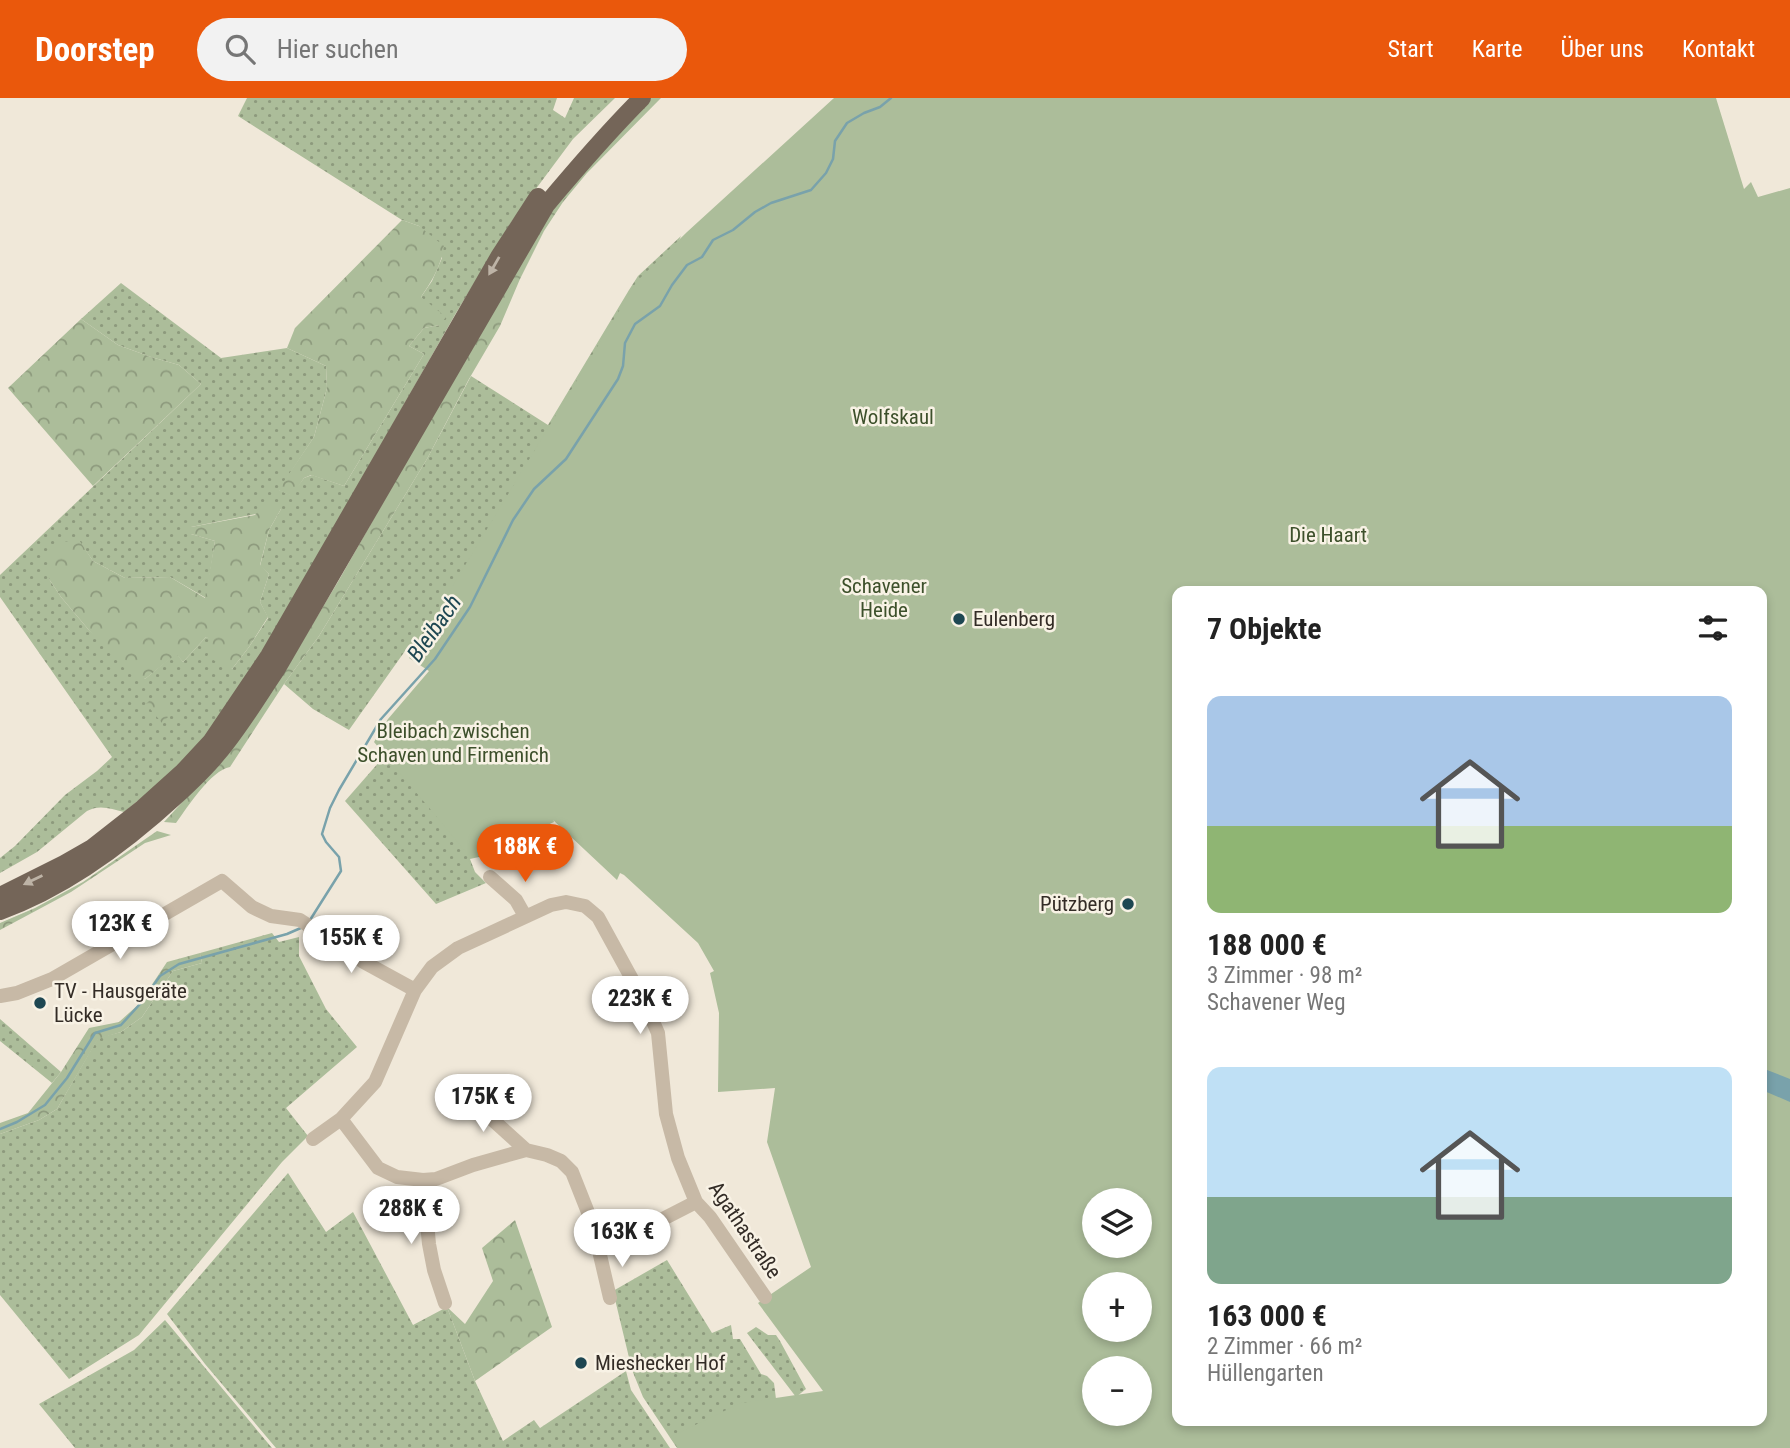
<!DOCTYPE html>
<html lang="de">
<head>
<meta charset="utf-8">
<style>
  body { margin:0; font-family:"Roboto Condensed",sans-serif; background:#f2f2f2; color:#222; height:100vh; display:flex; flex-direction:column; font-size:26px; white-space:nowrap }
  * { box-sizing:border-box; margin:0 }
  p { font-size:23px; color:#767676 }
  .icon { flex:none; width:38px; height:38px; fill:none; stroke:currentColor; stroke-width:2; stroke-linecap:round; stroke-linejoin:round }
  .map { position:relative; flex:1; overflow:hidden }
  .side { position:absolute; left:1172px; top:488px; width:595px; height:840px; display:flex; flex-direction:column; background:#fff; border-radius:14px; box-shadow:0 4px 10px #0003 }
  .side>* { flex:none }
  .controls { position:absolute; left:1082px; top:1090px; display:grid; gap:14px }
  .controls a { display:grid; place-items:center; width:70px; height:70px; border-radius:50%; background:#fff; box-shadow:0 4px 10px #0003; font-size:35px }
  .price { position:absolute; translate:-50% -60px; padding:0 16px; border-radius:24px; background:#fff; color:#222; font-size:23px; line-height:46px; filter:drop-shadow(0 2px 4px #0008) }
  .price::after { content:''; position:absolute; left:50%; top:42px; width:21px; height:16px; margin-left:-10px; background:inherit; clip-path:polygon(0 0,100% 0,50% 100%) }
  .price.current { background:#ea580c; color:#fff }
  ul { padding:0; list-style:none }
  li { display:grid; align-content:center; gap:14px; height:371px; padding:0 35px }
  li span { display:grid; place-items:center; height:217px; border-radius:14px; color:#555 }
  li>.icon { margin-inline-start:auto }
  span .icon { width:126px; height:126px; fill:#fffc; stroke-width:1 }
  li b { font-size:30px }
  h2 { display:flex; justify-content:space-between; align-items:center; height:84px; padding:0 35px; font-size:30px }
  header { display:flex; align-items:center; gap:42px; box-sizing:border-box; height:98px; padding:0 35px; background:#ea580c; color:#fff }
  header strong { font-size:33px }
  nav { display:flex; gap:38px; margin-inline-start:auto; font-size:24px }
  .search { width:490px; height:63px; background:#f2f2f2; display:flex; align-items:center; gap:18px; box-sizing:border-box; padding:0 24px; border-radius:38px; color:#767676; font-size:26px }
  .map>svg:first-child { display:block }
  .grass { fill:url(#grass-dots); fill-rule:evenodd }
  .forest { fill:url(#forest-crowns) }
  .green { fill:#acbd9a; fill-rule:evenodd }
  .water { fill:#79a2ab }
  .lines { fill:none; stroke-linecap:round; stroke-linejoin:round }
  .stream { stroke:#79a2ab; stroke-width:2.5 }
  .minor { stroke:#c7b9a6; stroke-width:14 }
  .major { stroke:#746558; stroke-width:18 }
  .oneway { fill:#bdb3a6 }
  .poi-dot { fill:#1e4752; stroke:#f8f2e5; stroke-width:2.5 }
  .labels { text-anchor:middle; stroke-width:5; stroke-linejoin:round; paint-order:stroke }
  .park-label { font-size:21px; fill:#3d502b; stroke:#f8f2e5 }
  .poi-label { font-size:21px; fill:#332c26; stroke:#f8f2e5; text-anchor:start }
  .street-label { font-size:21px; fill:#332c26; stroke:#f8f2e5 }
  .water-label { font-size:23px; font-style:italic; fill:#1e4752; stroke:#f8f2e5 }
</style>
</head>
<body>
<header>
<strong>Doorstep</strong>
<div class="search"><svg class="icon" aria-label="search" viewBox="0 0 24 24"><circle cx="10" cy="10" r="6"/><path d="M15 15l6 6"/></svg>Hier suchen</div>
<nav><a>Start</a><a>Karte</a><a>Über uns</a><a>Kontakt</a></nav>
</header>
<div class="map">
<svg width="1790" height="1350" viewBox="0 0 1790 1350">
  <defs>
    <pattern id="grass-dots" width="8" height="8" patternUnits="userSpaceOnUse" patternTransform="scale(1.75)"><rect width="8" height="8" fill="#acbd9a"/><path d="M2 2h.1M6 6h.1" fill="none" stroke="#8d9a7d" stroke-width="1.8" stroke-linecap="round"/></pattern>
    <pattern id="forest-crowns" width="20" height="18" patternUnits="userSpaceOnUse" patternTransform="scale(1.75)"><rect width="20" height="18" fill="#acbd9a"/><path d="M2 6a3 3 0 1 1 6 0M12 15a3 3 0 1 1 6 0" fill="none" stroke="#8d9a7d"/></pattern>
  </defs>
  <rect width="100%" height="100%" fill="#f0e8d9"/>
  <!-- grass -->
  <path class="grass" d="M247,0H557L553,12L565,20L574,0H615L573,41L512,123L456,215L277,530L215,627L177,671L124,714C111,711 100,706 87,713L37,754L0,775V760L15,748L65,697L97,673L112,659L0,499V477L201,286L179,267L151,259L118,247L81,221L121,185L221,260L287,250L326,268L327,290L314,339L279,392L291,397L304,380L312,377L344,388L424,256L409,248L424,230L440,227L421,199L432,183L442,160L419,128L402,122L238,18ZM281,411L269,432L260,468L269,476L260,504L268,520L249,549L232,571L214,542L206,539L183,564L176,555L145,581L88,531L61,499L49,481L79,443L93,463L125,480L170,479L206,500L215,443L191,436V429Z
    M681,138L670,161L440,563L410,546L349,632L313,611L284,586L319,538L427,361L471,278L548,327L629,192L638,178Z
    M399,622L540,668L554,724L479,759L470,761L475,774L486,785L436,806L345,703L380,663Z
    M272,835L279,844L299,839V858L326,911L357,949L286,1010L308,1038L282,1064L139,1237L69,1281L0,1197V1036L39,1022L57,1011L98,940L121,934L142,919L173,873L202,865L200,855Z
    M0,921L61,974L52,985L0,943Z
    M288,1075L326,1134L353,1114L413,1227L447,1209L475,1283L503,1343L534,1322L540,1330L626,1273L631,1292L670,1350H276L205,1266L167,1216Z
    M667,1162L712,1235L731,1227L733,1241H740L761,1276L767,1278L774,1285L776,1301L774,1350H677L643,1299L632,1272L613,1193Z
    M165,1222L267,1344L272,1350H75L39,1306L134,1252Z
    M756,1229L768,1237H776L780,1243L806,1291L796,1299L747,1235Z"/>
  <!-- forest -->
  <path class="forest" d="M650,0H661L587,75L563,104L544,133L520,181L500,228L469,281L427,361L319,538L284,586L230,669C211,672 187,710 176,725L164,724L229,653L279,582L339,482L542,124L568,89Z
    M402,122L419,128L444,148C441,168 432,183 421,199L446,219L440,227L424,230L409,248L424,256L344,388L311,377L304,380L292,398L278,392L314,339L327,290L326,268L287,250L295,230Z
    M81,221L118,247L151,259L179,267L201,286L93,388L8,290Z
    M266,405L281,411L269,432L260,467L269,476L260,504L268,519L249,549L232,571L207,559L213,543L206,539L183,564L176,556L145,581L126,572L88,531L61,499L49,481L48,453L62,444L79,442L93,463L125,480L170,479L205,500L215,443L191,436V429L255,417Z
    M156,596L173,614L162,625L146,606Z
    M157,733L171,737L145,745L71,794L0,832V825L35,810L83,784Z
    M200,855L202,865L173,873L142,919L121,934L98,941L57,1011L39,1022L0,1036V1025L28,1015L61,974L89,930L119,924L139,906L167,864Z
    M515,1122L552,1229L475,1283L447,1209L465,1226L493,1183L482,1150Z"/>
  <!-- green -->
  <path class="green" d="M834,0H1716L1744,91L1751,84L1758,99L1790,90V1350H678L670,1339L741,1305L823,1293L758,1205L811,1169L767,1044L775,990L718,994L719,915L710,875L714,873L698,845L624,777L620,775L617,782L553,722L478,758L471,760L374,644L388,621L429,573L409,560L637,183L687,134ZM1178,494H1762V1323H1178ZM1094,1102H1139V1148H1094ZM1094,1186H1139V1232H1094ZM1094,1270H1139V1316H1094Z"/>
  <!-- water -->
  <path class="water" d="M1762,970L1790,981V1004L1762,992Z"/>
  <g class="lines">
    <!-- stream -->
    <path class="stream" d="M310,822L341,773L339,759L326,744L322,736L330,710L339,692L381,621L435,561L470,509L513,422L534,391L566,361L618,281L623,268L625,245L635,226L660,208L672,187L687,167L702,159L713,142L733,132L755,114L771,105L811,92L826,75L833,61L835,43L847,25L864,15L880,9L891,0
      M0,1031L17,1024L45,1007L67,980L95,935L121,927L140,906L160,878L179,866L287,836L303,829"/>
    <!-- minor -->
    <path class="minor" d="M490,779L516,802L525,818
      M0,898L17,895L52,881L222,783L252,809L271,818L300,822L362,863L415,892
      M463,995L526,1052
      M341,1021L378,1070L397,1079L423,1082L436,1081L473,1067L526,1052L547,1057L561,1063L572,1074L593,1127L610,1200
      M313,1041L341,1021L375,984L415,892L432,869L458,850L551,807L566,804L585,808L598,819L644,903L658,935L666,1016L678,1060L696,1104L710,1119L765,1199
      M423,1082L429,1146L434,1172L445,1205
      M599,1150L616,1145L696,1104"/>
    <!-- major -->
    <path class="major" d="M0,798L64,766L92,750L143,710L183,674L211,644L269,558L499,159L538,99
      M0,813C67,789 126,744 177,697C191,684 206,670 218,655C240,629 257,600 276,572L546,107C577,70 608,34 642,0"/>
  </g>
  <!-- one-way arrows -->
  <defs><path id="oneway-solid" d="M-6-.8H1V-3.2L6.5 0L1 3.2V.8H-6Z" transform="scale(1.75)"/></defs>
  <g class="oneway">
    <use href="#oneway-solid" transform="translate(494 168) rotate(120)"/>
    <use href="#oneway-solid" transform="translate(33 782) rotate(154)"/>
  </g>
  <!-- markers -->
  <g class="poi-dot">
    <circle cx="959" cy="521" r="7"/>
    <circle cx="1128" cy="806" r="7"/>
    <circle cx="40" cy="905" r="7"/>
    <circle cx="581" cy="1265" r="7"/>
  </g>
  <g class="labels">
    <!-- park labels -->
    <g class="park-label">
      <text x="893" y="326">Wolfskaul</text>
      <text x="1328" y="444">Die Haart</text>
      <text x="884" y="495">Schavener<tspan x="884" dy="24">Heide</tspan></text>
      <text x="453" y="640">Bleibach zwischen<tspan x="453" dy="24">Schaven und Firmenich</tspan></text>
    </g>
    <!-- poi labels -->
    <g class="poi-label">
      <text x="973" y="528">Eulenberg</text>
      <text x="1114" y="813" text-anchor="end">Pützberg</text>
      <text x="54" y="900">TV - Hausgeräte<tspan x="54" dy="24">Lücke</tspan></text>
      <text x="595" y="1272">Mieshecker Hof</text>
    </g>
    <!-- street labels -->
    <g class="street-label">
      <text transform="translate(745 1132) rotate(56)" y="7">Agathastraße</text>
    </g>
    <!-- water labels -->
    <g class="water-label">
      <text transform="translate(434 530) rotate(-55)" y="8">Bleibach</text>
    </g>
  </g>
</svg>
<div class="controls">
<a><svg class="icon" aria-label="layers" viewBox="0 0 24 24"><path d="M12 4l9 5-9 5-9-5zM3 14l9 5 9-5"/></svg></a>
<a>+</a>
<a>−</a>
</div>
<b class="price current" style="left:525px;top:786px">188K €</b>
<b class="price" style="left:120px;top:863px">123K €</b>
<b class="price" style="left:351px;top:877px">155K €</b>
<b class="price" style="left:640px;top:938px">223K €</b>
<b class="price" style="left:483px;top:1036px">175K €</b>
<b class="price" style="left:411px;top:1148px">288K €</b>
<b class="price" style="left:622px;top:1171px">163K €</b>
<section class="side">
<h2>7 Objekte<svg class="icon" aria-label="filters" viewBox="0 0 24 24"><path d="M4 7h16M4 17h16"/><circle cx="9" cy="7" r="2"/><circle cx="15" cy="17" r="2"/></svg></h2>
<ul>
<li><span style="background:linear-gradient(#a9c7e8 60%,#8fb573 0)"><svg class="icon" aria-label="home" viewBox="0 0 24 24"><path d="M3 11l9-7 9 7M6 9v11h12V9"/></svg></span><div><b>188 000 €</b><p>3 Zimmer · 98 m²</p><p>Schavener Weg</p></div></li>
<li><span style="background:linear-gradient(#bfe0f5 60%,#7fa58c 0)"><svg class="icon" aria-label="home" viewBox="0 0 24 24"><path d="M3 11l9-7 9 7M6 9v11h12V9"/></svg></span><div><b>163 000 €</b><p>2 Zimmer · 66 m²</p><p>Hüllengarten</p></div></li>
</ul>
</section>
</div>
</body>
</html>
